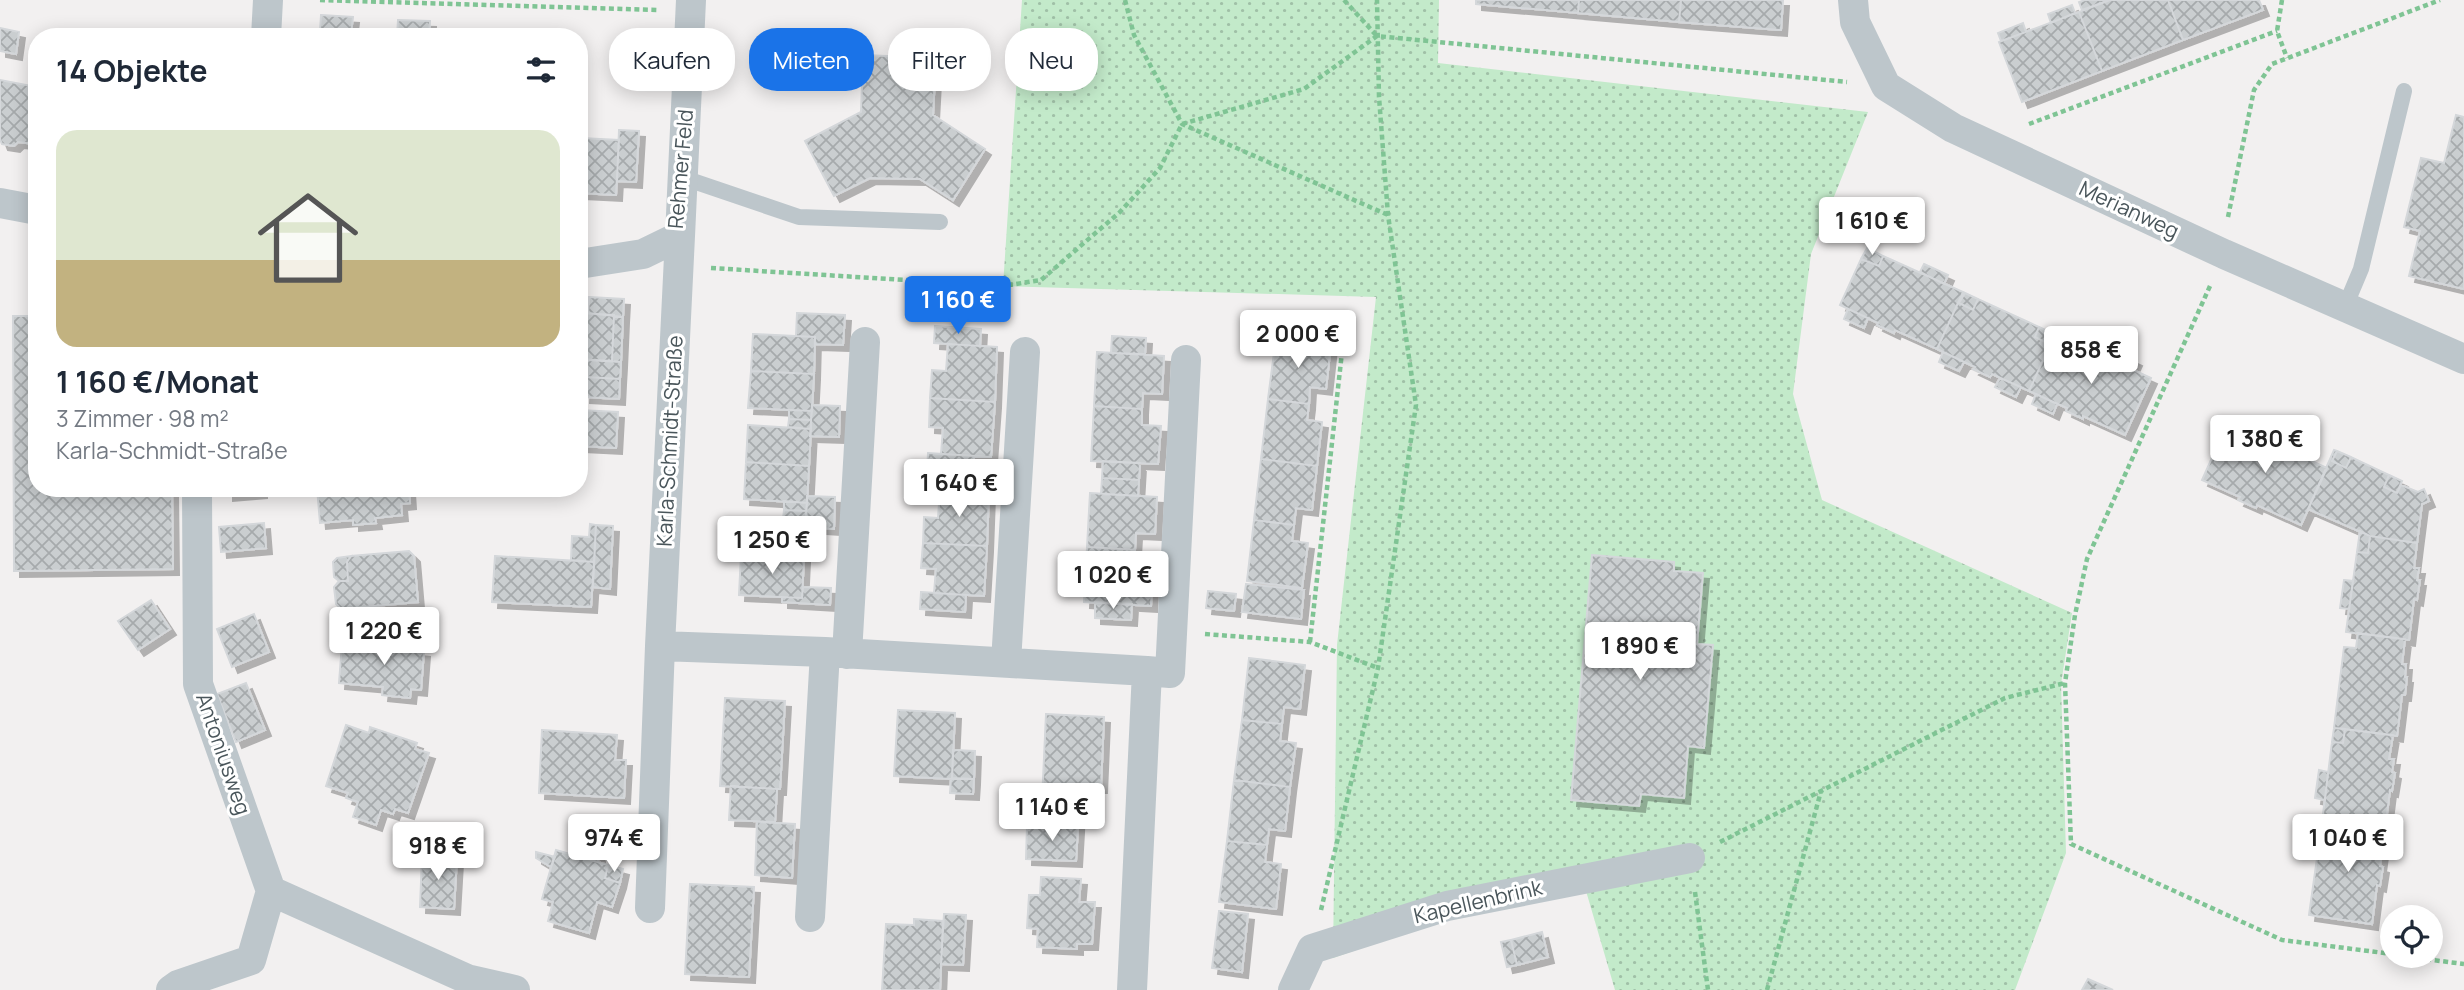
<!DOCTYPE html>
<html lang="de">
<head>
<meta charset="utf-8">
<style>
  body { margin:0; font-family:Manrope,sans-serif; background:#f2f2f3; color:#1f2937; height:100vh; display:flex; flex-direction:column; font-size:26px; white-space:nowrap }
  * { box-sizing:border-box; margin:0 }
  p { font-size:23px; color:#747a83 }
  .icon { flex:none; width:38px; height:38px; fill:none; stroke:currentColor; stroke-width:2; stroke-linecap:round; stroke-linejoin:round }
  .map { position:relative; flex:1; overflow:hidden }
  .panel { position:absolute; left:28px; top:28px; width:560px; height:469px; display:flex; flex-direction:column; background:#fff; border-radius:28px; box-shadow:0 4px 18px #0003 }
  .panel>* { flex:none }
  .hud { position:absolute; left:609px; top:28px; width:665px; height:63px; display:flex; gap:14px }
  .tools { position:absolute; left:2380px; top:905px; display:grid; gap:14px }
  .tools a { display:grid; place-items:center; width:63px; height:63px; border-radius:50%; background:#fff; box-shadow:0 4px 18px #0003; font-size:35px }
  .price { position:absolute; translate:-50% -60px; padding:0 16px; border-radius:7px; background:#fff; color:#222; font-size:23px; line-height:46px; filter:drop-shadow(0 2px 4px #0008) }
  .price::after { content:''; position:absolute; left:50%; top:42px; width:21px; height:16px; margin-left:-10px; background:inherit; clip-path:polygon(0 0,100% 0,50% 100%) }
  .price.active { background:#1a73e8; color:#fff }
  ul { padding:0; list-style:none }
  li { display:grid; align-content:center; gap:14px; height:371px; padding:0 28px }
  li span { display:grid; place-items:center; height:217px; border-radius:21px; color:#555 }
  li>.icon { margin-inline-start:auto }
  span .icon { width:126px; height:126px; fill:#fffc; stroke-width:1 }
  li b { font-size:30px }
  h2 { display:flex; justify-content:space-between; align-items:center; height:84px; padding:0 28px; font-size:30px }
  .tag { padding:0 24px; border-radius:28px; background:#fff; box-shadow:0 4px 18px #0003; font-size:24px; line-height:63px }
  .tag.active { background:#1a73e8; color:#fff }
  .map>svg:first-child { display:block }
  .park { fill:url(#park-dots) }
  .building { fill:url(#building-cross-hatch); stroke:#d4d7da; stroke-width:2; filter:url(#shadow) }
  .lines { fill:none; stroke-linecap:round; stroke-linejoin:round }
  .path { stroke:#7fc494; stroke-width:4.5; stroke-dasharray:5 3.5; stroke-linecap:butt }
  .lane { stroke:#bdc6cb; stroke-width:16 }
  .street { stroke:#bdc6cb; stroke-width:30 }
  .labels { text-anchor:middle; stroke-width:6; stroke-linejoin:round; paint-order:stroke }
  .street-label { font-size:21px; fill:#4a565b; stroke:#fff }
</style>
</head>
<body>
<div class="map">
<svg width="2464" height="990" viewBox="0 0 2464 990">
  <defs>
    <pattern id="park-dots" width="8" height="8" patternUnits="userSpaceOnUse" patternTransform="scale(1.75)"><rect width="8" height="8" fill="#c3eaca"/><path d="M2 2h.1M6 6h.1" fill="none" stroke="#a0c0a7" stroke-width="1.8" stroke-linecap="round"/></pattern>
    <pattern id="building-cross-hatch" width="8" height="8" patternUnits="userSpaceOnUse" patternTransform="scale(1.75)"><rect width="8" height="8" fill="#caced0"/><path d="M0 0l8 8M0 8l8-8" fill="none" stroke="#a6aaac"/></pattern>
    <filter id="shadow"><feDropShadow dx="6" dy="6" stdDeviation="0" flood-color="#0004"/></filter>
  </defs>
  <rect width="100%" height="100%" fill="#f2f0f0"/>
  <!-- park -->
  <path class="park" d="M1022,0H1439L1438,63L1868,112L1811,254L1793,394L1822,500L2072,613L2061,684L2066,853L2015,990H1615L1586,891L1437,922L1333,958L1337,645L1376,297L1003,286Z"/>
  <!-- building -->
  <path class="building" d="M1476,0H1579L1578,13L1476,4Z
    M1579,0H1681L1679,22L1578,13Z
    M1681,0H1783L1781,30L1679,22Z
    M2085,0H2107V1L2082,10L2079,2Z
    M2168,0L2183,40L2102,71L2079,12L2110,0Z
    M2168,0H2259L2263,10L2183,40Z
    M2072,5L2075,13L2051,23L2048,14Z
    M2079,12L2102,71L2022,102L1999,42Z
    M321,15L353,17L351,33L320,31Z
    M398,20L430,21L429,37L397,36Z
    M2023,23L2026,32L2001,41L1998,33Z
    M0,28L19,32L16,54L0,51Z
    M320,31L351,33V37H320Z
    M863,55L936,58L933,115L985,149L953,200L920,179L870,178L834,196L805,141L861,112Z
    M0,80L37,87V132L34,144L18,142L14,146L2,144L0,139Z
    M2456,115L2464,117V289L2409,276L2420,231L2404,227L2421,158L2444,163Z
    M619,130L639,131L636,182L617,181Z
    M581,138L619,140L616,195L579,193Z
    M1867,248L1883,256L1879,266L1861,259Z
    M1883,256L1963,292L1937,349L1895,330L1894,333L1877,325L1878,323L1840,305L1861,259L1879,266Z
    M1924,264L1948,275L1944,284L1920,272Z
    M1963,292L1965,293L1959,303L1973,310L1978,299L2039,327L2035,337L2049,344L2054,334H2055L2029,391L1992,374L1990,377L1973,369L1975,367L1937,349Z
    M1965,293L1978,299L1973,310L1959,303Z
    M589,297L624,299L623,317L588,313Z
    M1848,309L1868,318L1864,328L1844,319Z
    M579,313L614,315L612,361L579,359Z
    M797,313L845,315L843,345L815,344V337L796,336Z
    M13,316H37V488H172L173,569L14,571Z
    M614,316L623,317L621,362L612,361Z
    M935,326L981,329L980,346L934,343Z
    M2039,327L2054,334L2049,344L2035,337Z
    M753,334L815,337L814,374L751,371Z
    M2055,334L2052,345L2066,352L2071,341L2151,378L2125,435L2083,416V419L2066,411L2067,408L2029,391Z
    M2057,335L2071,341L2066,352L2052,345Z
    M1112,336L1146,338L1145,354L1111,353Z
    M1276,337L1331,344L1326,389L1310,387L1309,404L1268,399Z
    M948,344L997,347L995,402L930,398L932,370L946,371Z
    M2112,349L2136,360L2132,369L2107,358Z
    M1097,352L1164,356L1162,394L1143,393L1142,409L1094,406Z
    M1943,352L1964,362L1959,371L1939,362Z
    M586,360L621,362L620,379L585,377Z
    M751,371L814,374L812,411L748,408Z
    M585,377L620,379L619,399L584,397Z
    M2000,378L2021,387L2016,397L1995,387Z
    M2036,394L2057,404L2053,414L2032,404Z
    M930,398L995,402L991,457L941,454L943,428L929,427Z
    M1268,399L1309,404L1307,420L1322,422L1317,466L1261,459Z
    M812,405L840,406L839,437L810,436Z
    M1094,406L1142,409V425L1161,426L1158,464L1091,461Z
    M579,410L618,412L616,448L579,446Z
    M789,410L812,411L811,420L789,419Z
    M789,419L811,420V429L788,427Z
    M2228,423L2245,430L2240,441L2223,433Z
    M748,425L811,429L809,466L746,462Z
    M2245,430L2327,468L2301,525L2257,505L2256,508L2238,500L2240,497L2202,480L2223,433L2240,441Z
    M2272,432L2298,444L2294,453L2268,441Z
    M2334,450L2337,451L2332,461L2346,468L2351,457L2389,475L2384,487L2397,493L2401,485L2418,492L2424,489L2429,501L2422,504L2417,543L2370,536L2308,509Z
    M2337,451L2351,457L2346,468L2332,461Z
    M928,453L974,456L973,473L927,471Z
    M1261,459L1317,466L1312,510L1296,508L1294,525L1254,520Z
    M1103,461L1140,463L1139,480L1102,478Z
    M746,462L809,466L807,503L744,499Z
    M927,471L973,473L972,490L926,487Z
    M2389,475L2402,481L2397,493L2384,487Z
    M1102,478L1139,480L1138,496L1101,494Z
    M227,488H261V492L227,495Z
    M317,488H409L410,503L401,504L402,515L375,518L376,523L353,525V520L320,523Z
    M940,488L989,491L987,546L923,543L924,517L938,518Z
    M1090,493L1157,497L1155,534L1136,533L1135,550L1087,547Z
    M807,496L835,497L834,529L806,527Z
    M784,501L807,503L806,511L784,510Z
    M784,510L806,511V520L783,519Z
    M743,517L806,520L804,557L741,554Z
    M1254,520L1294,525L1292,541L1308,543L1302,588L1247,581Z
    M264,523L266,548L221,552L219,527Z
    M590,524L596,525L594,562L571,560L572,536L589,537Z
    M596,525L613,526L610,589L593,587Z
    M2360,531L2370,536L2368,553L2357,552Z
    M2370,536L2417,543L2414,568H2419L2417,580H2420L2417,600L2414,599L2409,640L2346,632L2357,552L2368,553Z
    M923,543L987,546L984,596L934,593L936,569L921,568Z
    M1087,547L1135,550L1134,566L1153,567L1151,606L1084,602Z
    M409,551L414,556L418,602L341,609L336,604L334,587L339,581H348L347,562L351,556Z
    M741,554L804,557L802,598L739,595Z
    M1592,555L1674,562V571L1703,573L1697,644L1713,645L1704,748L1688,746L1684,798L1641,794L1639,806L1571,800Z
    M351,556L347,562L348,581H339L334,577L333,562L337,558Z
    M495,556L594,562L591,607L492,602Z
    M2344,580L2353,581L2349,609L2340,608Z
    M1246,584L1304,590L1301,619L1242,612Z
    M803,587L831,588L830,605L782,602V597L802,598Z
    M1208,591L1236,594L1234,611L1206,608Z
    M921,592L966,595L965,612L920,609Z
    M151,600L170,629L138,650L118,621Z
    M1095,602L1132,604L1131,620L1095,618Z
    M254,614L269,652L232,667L217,629Z
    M2358,633L2405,639L2402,664H2406L2405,677H2407L2405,695H2402L2397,736L2334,728L2344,647L2356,648Z
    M387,639L415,642V650L424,651L421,690L411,689L410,698L382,695L383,687L339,683L342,643L386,648Z
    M1249,658L1305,665L1300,709L1284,707L1282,724L1242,720Z
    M246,683L265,730L236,742L217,694Z
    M725,698L785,701L780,789L720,786Z
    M898,710L955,713L952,779L894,776Z
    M1046,714L1104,717L1101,787H1086L1085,804L1042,801Z
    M1242,720L1282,724L1280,741L1296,743L1290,787L1234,780Z
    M346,725L369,733L370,727L417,743L415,749L429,753L408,813L395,809L393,814L381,810L376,825L353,817L358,802L346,798L348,793L326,786Z
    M2334,728L2345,729L2343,743L2332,742Z
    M2345,729L2393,735L2389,759H2394L2392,772L2395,773L2392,791L2390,790L2385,830L2322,822L2332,742L2343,743Z
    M542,730L617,735L615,760H626L624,798L539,793Z
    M953,750L975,751L974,779L952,778Z
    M2319,770L2328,772L2325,800L2315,798Z
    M951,779H974L973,794L950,793Z
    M1234,780L1290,787L1285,831L1269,829L1267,845L1227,841Z
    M731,786L777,789L775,822L729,820Z
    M1042,801L1079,803L1078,827L1041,825Z
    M757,822L795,824L792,878L755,875Z
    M2322,822L2333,824L2331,839L2320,837Z
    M2333,824L2385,830L2380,866L2383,867L2380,886L2377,885L2372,924L2309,915L2320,837L2331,839Z
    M1027,825L1078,827L1076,861L1026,859Z
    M582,841L588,842L595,848L599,856L598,862L578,856Z
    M1227,841L1267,845L1265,862L1281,864L1276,909L1219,902Z
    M556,850L608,865L605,878L620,883L612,907L597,902L589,933L548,921L553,902L542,899Z
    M536,852L555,857L551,867L536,858Z
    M422,856L457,858L454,909L420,907Z
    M608,865L623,869L620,883L605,878Z
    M1041,877L1081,879L1079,902H1095L1092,944H1077V949L1037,947L1038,929L1027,928L1029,895H1040Z
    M690,884L754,887L749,977L685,974Z
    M1219,911L1248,914L1242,972L1212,968Z
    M944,914L966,915L963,965L941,964Z
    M914,919L943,921L940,990H882L886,924L914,925Z
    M1542,932L1548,957L1517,965L1511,940Z
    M1511,940L1517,965L1507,967L1501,942Z
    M2088,979L2113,990H2082Z"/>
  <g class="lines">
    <!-- path -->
    <path class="path" d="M320,0L659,10
      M1125,0L1134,35L1182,124L1388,215
      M1344,0L1376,35
      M2282,0L2277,31L2287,58
      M2029,124L2277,31
      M2228,217L2254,90L2272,64L2440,0
      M711,268L1003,286L1041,280L1120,212L1160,168L1182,124L1304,89L1377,36L1847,82
      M2210,286L2087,559L2075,615L2065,683L2071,844L2282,940L2392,954
      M1205,634L1310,642L1378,668
      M1310,642L1343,343
      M1720,842L2005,698L2065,683
      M1695,892L1708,990
      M1321,910L1378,668L1416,405L1388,215L1379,97L1377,0
      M2401,956L2464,964
      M1767,990L1821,791"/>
    <!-- lane -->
    <path class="lane" d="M684,178L799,217L940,222
      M2345,307L2361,269L2404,91"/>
    <!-- street -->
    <path class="street" d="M1853,0L1855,22L1886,86L1953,128L2224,254L2464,359
      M266,37L268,0
      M0,203L37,210
      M680,236L660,646L825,652L1147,671L1132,990
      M579,264L643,254L680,236L691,0
      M197,488L198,684L271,891L467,979L515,990
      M847,654L865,342
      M1006,662L1025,352
      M1147,671L1170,673L1186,360
      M650,908L660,646
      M810,917L825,652
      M171,990L178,985L251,960L271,891
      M1293,990L1312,949L1447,906L1690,858"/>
  </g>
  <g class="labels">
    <!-- street labels -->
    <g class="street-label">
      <text transform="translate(681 169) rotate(-85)" y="7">Rehmer Feld</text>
      <text transform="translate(2129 210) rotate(25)" y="7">Merianweg</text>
      <text transform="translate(670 441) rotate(-87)" y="7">Karla-Schmidt-Straße</text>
      <text transform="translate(223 754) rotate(71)" y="7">Antoniusweg</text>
      <text transform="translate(1478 902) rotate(-13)" y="7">Kapellenbrink</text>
    </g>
  </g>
</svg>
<div class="tools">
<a><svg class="icon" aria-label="locate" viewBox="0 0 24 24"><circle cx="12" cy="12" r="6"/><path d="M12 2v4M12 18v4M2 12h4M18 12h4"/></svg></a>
</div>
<b class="price" style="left:1872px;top:257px">1 610 €</b>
<b class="price active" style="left:958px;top:336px">1 160 €</b>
<b class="price" style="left:1298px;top:370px">2 000 €</b>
<b class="price" style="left:2091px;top:386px">858 €</b>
<b class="price" style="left:2265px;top:475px">1 380 €</b>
<b class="price" style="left:959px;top:519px">1 640 €</b>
<b class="price" style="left:772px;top:576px">1 250 €</b>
<b class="price" style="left:1113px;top:611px">1 020 €</b>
<b class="price" style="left:384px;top:667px">1 220 €</b>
<b class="price" style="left:1640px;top:682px">1 890 €</b>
<b class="price" style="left:1052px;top:843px">1 140 €</b>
<b class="price" style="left:614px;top:874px">974 €</b>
<b class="price" style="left:2348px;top:874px">1 040 €</b>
<b class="price" style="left:438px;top:882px">918 €</b>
<div class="hud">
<a class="tag">Kaufen</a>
<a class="tag active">Mieten</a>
<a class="tag">Filter</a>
<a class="tag">Neu</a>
</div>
<section class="panel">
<h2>14 Objekte<svg class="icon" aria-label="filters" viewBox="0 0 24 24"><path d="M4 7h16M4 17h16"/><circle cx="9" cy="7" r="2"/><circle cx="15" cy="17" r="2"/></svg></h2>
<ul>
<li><span style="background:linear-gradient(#dfe7d0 60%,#c2b280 0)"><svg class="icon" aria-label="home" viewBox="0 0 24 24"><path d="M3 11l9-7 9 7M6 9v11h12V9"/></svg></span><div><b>1 160 €/Monat</b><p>3 Zimmer · 98 m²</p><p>Karla-Schmidt-Straße</p></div></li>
</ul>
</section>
</div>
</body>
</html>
